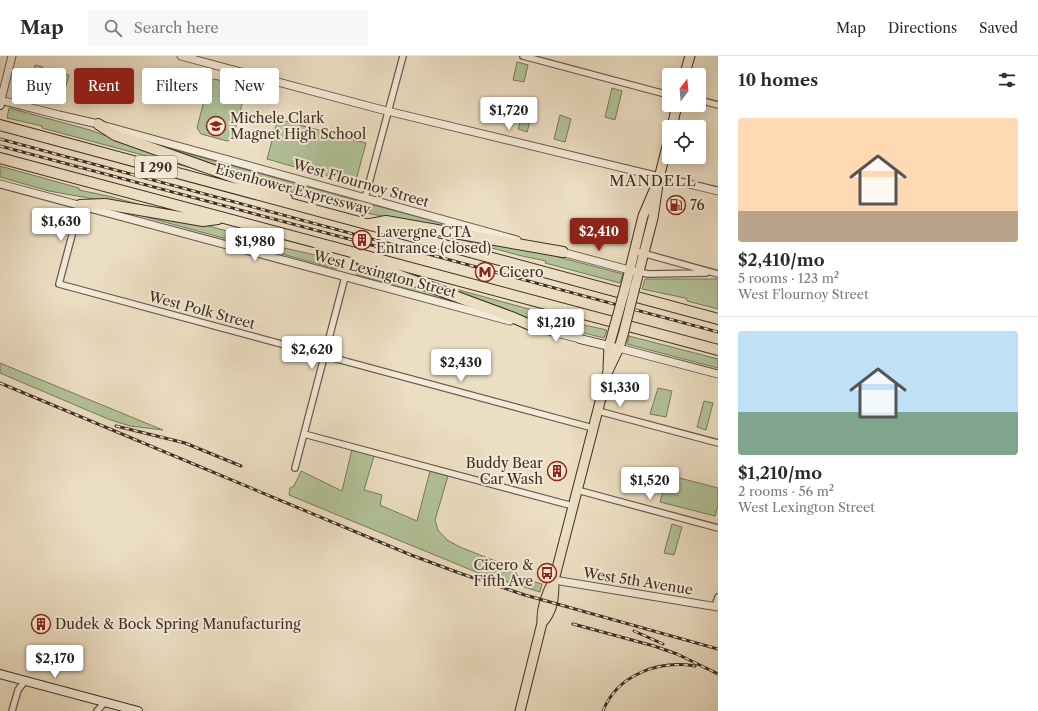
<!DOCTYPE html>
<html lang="en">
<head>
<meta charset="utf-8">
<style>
  body { margin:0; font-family:"Libre Caslon Text",serif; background:#f7f7f7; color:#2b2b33; height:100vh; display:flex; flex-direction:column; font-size:15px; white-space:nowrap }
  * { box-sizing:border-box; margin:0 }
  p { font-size:13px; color:#7c7c81 }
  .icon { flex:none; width:22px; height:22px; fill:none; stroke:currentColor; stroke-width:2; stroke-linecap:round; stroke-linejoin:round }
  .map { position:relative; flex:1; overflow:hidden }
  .drawer { display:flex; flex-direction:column; background:#fff; width:320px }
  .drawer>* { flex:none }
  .guide { position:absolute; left:12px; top:12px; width:380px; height:36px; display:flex; gap:8px }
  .needle { width:26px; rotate:16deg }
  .fabs { position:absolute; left:662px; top:12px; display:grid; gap:8px }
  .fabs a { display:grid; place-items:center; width:44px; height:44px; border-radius:4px; background:#fff; box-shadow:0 2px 10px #0003; font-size:20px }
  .price { position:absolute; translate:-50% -34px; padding:0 9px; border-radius:4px; background:#fff; color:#222; font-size:13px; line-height:26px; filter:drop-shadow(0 1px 2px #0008) }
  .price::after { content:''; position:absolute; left:50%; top:24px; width:12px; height:9px; margin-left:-6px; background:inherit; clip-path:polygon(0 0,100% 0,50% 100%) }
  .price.active { background:#8f2418; color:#fff }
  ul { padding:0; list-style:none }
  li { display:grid; align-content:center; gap:8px; height:212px; padding:0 20px }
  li+li { border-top:1px solid #e1e1e2 }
  li span { display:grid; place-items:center; height:124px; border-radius:4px; color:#555 }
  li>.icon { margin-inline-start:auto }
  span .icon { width:72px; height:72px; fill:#fffc; stroke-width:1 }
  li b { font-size:17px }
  h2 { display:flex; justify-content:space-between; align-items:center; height:48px; padding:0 20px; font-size:17px }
  .tag { padding:0 14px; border-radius:4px; background:#fff; box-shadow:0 2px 10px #0003; font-size:14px; line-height:36px }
  .tag.active { background:#8f2418; color:#fff }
  header { display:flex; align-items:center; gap:24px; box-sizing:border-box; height:56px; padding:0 20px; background:#fff; border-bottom:1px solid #e1e1e2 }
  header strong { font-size:19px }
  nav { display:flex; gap:22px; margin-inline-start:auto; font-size:14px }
  .search { width:280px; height:36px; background:#f7f7f7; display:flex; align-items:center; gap:10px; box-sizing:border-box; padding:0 14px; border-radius:4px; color:#7c7c81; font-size:15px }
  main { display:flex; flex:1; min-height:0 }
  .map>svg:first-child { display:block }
  .green { fill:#b2c298; stroke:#78785f }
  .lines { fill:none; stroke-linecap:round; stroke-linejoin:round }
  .minor-casing { stroke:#6a5a4d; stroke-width:8 }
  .tertiary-casing { stroke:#6a5a4d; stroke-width:9 }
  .secondary-casing { stroke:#3e2e26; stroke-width:10 }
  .primary-casing { stroke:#3e2e26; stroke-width:11 }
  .motorway-casing { stroke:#3e2e26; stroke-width:12 }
  .minor { stroke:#f3ead7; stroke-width:5.5 }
  .tertiary { stroke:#f3ead7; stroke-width:7 }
  .secondary { stroke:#f3ead7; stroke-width:8 }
  .primary { stroke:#ecdec2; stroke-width:9 }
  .motorway { stroke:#ecdec2; stroke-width:10 }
  .rail-casing { stroke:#3e2e26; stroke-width:3 }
  .rail { stroke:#f3ead7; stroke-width:1.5; stroke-dasharray:4.5; stroke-linecap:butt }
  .primary-bridge-casing { stroke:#3e2e26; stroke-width:11; stroke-linecap:butt }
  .primary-bridge { stroke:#ecdec2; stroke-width:9 }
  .labels { text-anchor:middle; stroke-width:4; stroke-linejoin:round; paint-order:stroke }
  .shield { fill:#f3ead7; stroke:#74665b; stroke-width:1 }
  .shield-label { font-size:13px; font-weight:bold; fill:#3e2e26 }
  .poi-label { font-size:14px; fill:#3e2e26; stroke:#f3ead7; text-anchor:start }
  .street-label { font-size:14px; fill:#3e2e26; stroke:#f3ead7 }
  .neighbourhood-label { font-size:15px; letter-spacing:1px; fill:#3e2e26; stroke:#f3ead7 }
</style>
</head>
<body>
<header>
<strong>Map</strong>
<div class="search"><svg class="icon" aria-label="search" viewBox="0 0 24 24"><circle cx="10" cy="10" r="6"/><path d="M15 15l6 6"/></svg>Search here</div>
<nav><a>Map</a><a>Directions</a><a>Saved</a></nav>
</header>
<main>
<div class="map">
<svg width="718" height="655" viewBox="0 0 718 655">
  <rect width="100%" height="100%" fill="#ecdec2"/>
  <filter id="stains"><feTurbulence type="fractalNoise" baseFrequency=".005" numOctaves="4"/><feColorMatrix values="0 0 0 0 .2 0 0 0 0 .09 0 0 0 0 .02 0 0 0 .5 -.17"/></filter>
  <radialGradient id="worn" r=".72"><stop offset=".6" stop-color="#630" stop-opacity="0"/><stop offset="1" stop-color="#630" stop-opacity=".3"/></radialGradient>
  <!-- green -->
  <path class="green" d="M517,6L528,9L524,26L513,24Z
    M35,9L43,11L38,30L30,28Z
    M48,13L56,15L51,33L42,31Z
    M61,16L69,19L64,37L56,35Z
    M214,23L240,29L243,30L246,34L233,81L231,84L227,85L201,78L197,72L208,29L211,25Z
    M612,32L622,35L615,64L605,61Z
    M525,50L534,52L527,76L518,73Z
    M9,52L90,74L195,113L42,72V70L7,62Z
    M560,59L571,63L565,86L554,83Z
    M278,63L366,87L355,128L267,103Z
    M135,83L356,144L355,151L358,154L258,127Z
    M0,110L79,132V134L112,141L167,156L49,135L0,121Z
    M373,149L498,182L366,157L371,154Z
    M124,155L197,167L280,189V191L342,205L337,207V213Z
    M454,180L547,198L623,218L620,227L545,207L546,205L522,200L454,182Z
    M356,208L367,211L485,255L357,219L356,218L359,213Z
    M645,223H718V253L687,245V243L685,242L642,233Z
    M437,228L562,262V264L607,274L604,282L528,263L437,230Z
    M629,280L718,303V312L627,288Z
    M0,307L163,374L130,370L108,363L0,317Z
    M658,332L672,335L666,361L650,358Z
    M704,345L713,347L706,374L697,371Z
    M352,393L374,400L364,434L382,439L380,449L417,465L430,415L448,420L435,464L438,474L447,484L460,491L513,512L519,522L542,528L540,536L476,516L289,439L290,432L294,430L301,415L342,435Z
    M668,419L718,432V450L715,460L660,446Z
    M672,468L682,471L674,499L664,497Z"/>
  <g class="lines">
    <defs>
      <path id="minor" d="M523,0L669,39
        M699,44L718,49
        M365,142L403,0
        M80,149L59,228L593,372
        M635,195L718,218
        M639,216L648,218L706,217
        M598,355L718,387
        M304,378L573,450
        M295,412L345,221
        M577,434L718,472
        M715,550L718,541
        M12,655L18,634L25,625
        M97,655L105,646"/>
      <path id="tertiary" d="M181,0L379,53L718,135
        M0,44L59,59L98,68L517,184
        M1,44L12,0
        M0,128L510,265
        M558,195L633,215
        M533,271L580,283
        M615,291L718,318
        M554,524L718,551"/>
      <path id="secondary" d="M0,49L1,44
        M580,283L609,290
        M0,618L138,655"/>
      <path id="primary" d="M686,19L685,17L690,0
        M672,71L677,49
        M626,229L643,160L655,132
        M635,231L653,162L659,122L669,82
        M608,312L609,290L613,276
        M542,567C553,555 554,542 554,526
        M520,655L542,567C541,551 546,538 554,524L608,315L619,292L623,279"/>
      <path id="motorway" d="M98,68L115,79L275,136L287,143
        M0,69L718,263
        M0,102L718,294
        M80,149L105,148L203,165L218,163
        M370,168L386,165L563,196
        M357,201L371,209L514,262L537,272"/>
    </defs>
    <!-- minor casing -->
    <use href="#minor" class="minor-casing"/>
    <!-- tertiary casing -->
    <use href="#tertiary" class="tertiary-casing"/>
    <!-- secondary casing -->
    <use href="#secondary" class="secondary-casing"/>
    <!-- primary casing -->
    <use href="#primary" class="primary-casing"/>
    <!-- motorway casing -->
    <use href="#motorway" class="motorway-casing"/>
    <!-- minor -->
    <use href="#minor" class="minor"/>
    <!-- tertiary -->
    <use href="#tertiary" class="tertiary"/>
    <!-- secondary -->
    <use href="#secondary" class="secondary"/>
    <!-- primary -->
    <use href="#primary" class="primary"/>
    <!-- motorway -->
    <use href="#motorway" class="motorway"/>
    <defs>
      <path id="rail" d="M0,83L718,276
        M0,90L394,195
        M0,327L411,499L462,518L525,539L718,593
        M116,370L185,387L241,410
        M573,568L654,590L677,598L718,618
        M634,575L663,588
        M603,655C617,619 658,604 695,610"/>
    </defs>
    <!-- rail casing -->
    <use href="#rail" class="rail-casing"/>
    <!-- rail -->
    <use href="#rail" class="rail"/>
    <defs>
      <path id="primary-bridge" d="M613,276L626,229
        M623,279L635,231"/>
    </defs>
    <!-- primary-bridge casing -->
    <use href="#primary-bridge" class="primary-bridge-casing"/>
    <!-- primary-bridge -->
    <use href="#primary-bridge" class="primary-bridge"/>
  </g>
  <!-- icons -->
  <defs>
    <symbol id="school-ring" viewBox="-11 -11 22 22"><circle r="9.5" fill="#f3ead7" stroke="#8f2418" stroke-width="1.5"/><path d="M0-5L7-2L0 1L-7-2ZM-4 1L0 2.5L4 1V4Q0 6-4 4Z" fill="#8f2418"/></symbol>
    <symbol id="fuel-ring" viewBox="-11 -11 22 22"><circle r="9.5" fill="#f3ead7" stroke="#8f2418" stroke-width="1.5"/><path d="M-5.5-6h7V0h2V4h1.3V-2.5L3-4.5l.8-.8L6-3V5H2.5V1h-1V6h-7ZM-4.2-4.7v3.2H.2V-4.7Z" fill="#8f2418"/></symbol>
    <symbol id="building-ring" viewBox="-11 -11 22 22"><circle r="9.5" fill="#f3ead7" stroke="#8f2418" stroke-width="1.5"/><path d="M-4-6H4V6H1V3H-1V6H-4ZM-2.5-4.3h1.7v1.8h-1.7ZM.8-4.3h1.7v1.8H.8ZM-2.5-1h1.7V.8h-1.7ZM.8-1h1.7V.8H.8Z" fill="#8f2418"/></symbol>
    <symbol id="metro-ring" viewBox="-11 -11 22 22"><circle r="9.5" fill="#f3ead7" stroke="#8f2418" stroke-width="1.5"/><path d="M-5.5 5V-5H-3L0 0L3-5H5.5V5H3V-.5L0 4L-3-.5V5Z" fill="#8f2418"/></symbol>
    <symbol id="bus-ring" viewBox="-11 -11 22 22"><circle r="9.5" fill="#f3ead7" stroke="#8f2418" stroke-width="1.5"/><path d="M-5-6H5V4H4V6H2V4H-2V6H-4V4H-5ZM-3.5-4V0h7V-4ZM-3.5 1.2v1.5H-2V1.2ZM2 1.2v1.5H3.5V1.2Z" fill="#8f2418"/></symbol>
  </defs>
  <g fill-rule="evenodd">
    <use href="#school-ring" x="205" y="59" width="22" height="22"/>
    <use href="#fuel-ring" x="665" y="138" width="22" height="22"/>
    <use href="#building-ring" x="351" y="173" width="22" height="22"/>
    <use href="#metro-ring" x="474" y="205" width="22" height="22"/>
    <use href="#building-ring" x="546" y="404" width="22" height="22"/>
    <use href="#bus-ring" x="536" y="506" width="22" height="22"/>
    <use href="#building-ring" x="30" y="557" width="22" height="22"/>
  </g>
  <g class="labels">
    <!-- shield labels -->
    <rect class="shield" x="135" y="100" width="42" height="22" rx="3"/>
    <g class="shield-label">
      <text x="156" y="116">I 290</text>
    </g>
    <!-- poi labels -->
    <g class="poi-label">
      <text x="230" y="67">Michele Clark<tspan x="230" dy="16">Magnet High School</tspan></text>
      <text x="690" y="154">76</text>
      <text x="376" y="181">Lavergne CTA<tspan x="376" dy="16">Entrance (closed)</tspan></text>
      <text x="499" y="221">Cicero</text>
      <text x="543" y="412" text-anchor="end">Buddy Bear<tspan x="543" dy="16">Car Wash</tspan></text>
      <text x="533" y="514" text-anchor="end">Cicero &amp;<tspan x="533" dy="16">Fifth Ave</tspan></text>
      <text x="55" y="573">Dudek &amp; Bock Spring Manufacturing</text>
    </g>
    <!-- street labels -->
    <g class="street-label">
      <text transform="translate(361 127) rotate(16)" y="5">West Flournoy Street</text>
      <text transform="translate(293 133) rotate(15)" y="5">Eisenhower Expressway</text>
      <text transform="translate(385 218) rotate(15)" y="5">West Lexington Street</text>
      <text transform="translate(202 254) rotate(15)" y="5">West Polk Street</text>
      <text transform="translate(638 525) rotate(9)" y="5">West 5th Avenue</text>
    </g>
    <!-- neighbourhood labels -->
    <g class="neighbourhood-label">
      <text x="653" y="130">MANDELL</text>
    </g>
  </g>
  <rect width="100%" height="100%" filter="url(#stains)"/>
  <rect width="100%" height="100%" fill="url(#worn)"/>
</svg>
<div class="fabs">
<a><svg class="needle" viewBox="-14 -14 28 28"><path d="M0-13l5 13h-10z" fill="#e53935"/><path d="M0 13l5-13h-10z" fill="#7c7c81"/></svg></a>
<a><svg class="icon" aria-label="locate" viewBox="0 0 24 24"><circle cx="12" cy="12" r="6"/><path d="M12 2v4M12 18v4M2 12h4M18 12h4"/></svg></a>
</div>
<b class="price" style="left:509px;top:75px">$1,720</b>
<b class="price" style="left:61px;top:186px">$1,630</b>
<b class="price active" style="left:599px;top:196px">$2,410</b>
<b class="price" style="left:255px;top:206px">$1,980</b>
<b class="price" style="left:556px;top:287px">$1,210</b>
<b class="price" style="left:312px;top:314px">$2,620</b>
<b class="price" style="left:461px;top:327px">$2,430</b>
<b class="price" style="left:620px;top:352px">$1,330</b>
<b class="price" style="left:650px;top:445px">$1,520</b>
<b class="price" style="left:55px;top:623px">$2,170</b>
<div class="guide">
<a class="tag">Buy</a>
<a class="tag active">Rent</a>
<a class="tag">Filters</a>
<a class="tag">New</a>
</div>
</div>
<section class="drawer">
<h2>10 homes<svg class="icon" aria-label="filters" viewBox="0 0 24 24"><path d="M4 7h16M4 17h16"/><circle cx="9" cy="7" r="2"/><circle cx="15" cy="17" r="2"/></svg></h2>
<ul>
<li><span style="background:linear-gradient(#ffd9b3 75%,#b9a48a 0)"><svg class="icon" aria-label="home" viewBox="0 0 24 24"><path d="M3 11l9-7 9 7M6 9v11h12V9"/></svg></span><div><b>$2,410/mo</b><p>5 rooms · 123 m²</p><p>West Flournoy Street</p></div></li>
<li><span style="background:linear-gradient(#bfe0f5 65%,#7fa58c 0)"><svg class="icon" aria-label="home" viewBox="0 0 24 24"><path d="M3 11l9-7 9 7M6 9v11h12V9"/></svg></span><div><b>$1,210/mo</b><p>2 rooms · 56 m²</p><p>West Lexington Street</p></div></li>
</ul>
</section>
</main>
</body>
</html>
